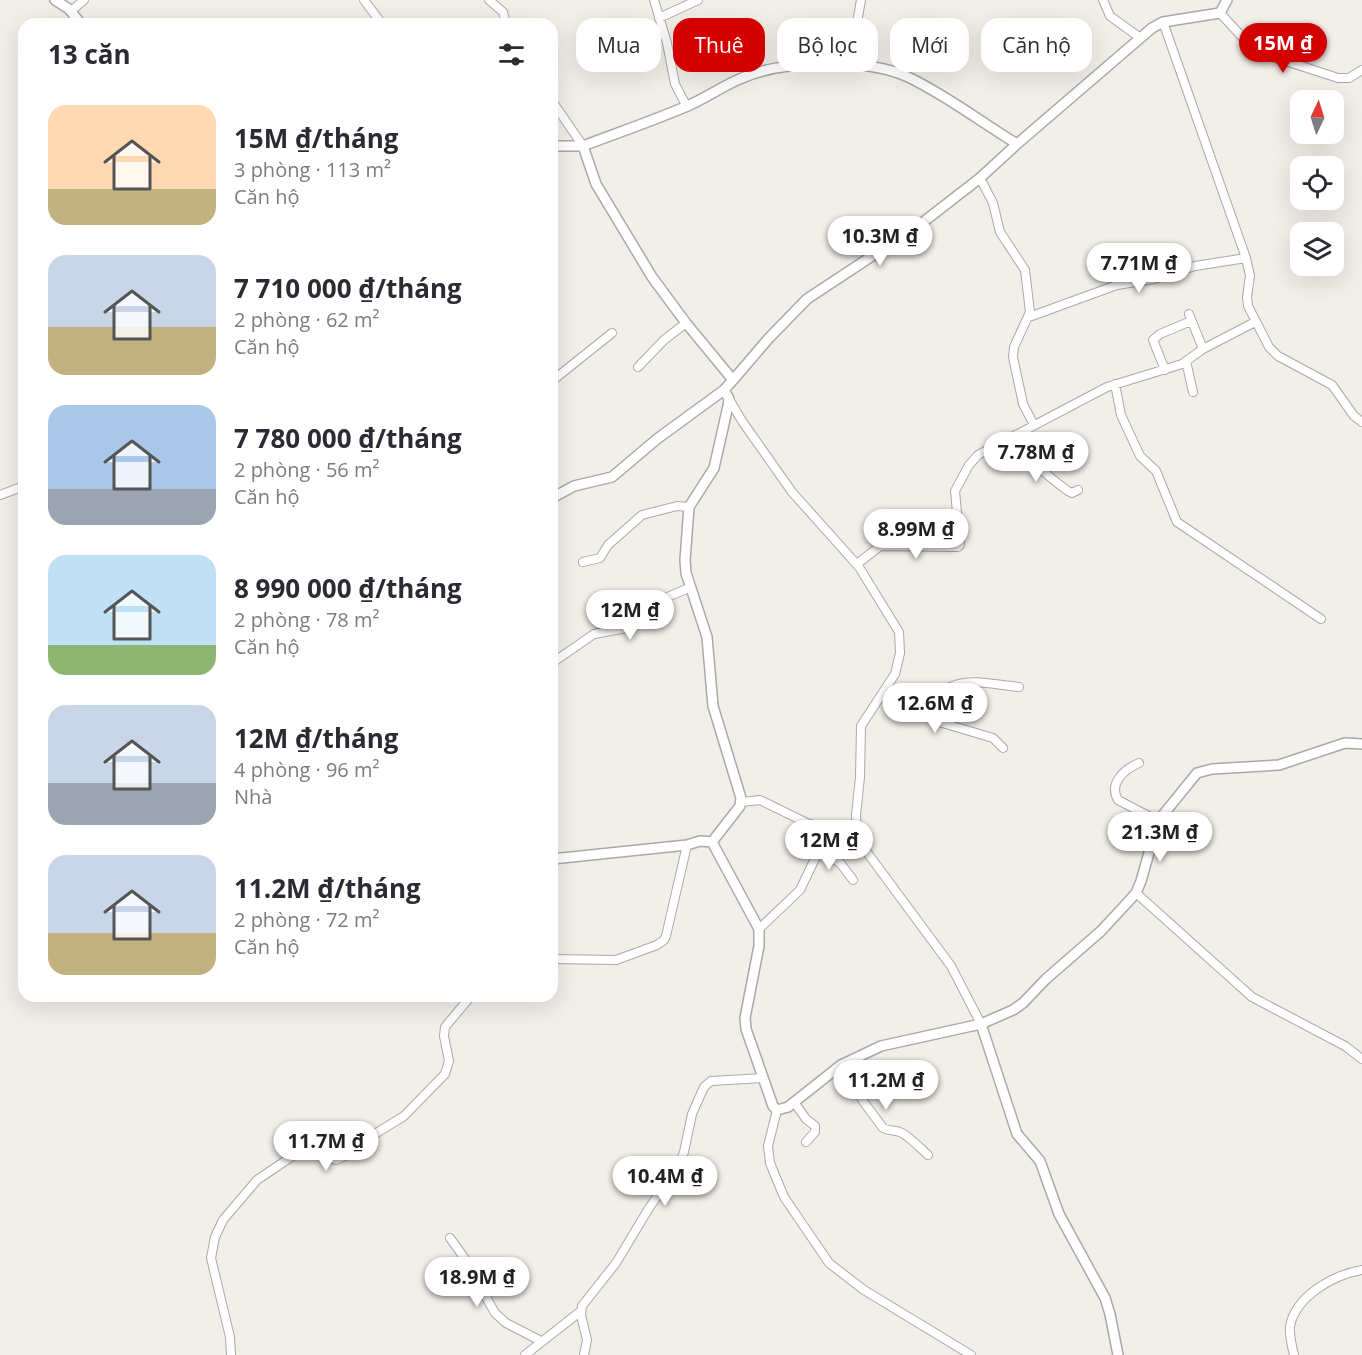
<!DOCTYPE html>
<html lang="vi">
<head>
<meta charset="utf-8">
<style>
  body { margin:0; font-family:"Open Sans",sans-serif; background:#f2f2f3; color:#2b2b33; height:100vh; display:flex; flex-direction:column; font-size:22px; white-space:nowrap }
  * { box-sizing:border-box; margin:0 }
  p { font-size:20px; color:#7c7c81 }
  .icon { flex:none; width:33px; height:33px; fill:none; stroke:currentColor; stroke-width:2; stroke-linecap:round; stroke-linejoin:round }
  .map { position:relative; flex:1; overflow:hidden }
  .panel { position:absolute; left:18px; top:18px; width:540px; height:984px; display:flex; flex-direction:column; background:#fff; border-radius:18px; box-shadow:0 6px 24px #0002 }
  .panel>* { flex:none }
  .guide { position:absolute; left:576px; top:18px; width:570px; height:54px; display:flex; gap:12px }
  .needle { width:39px; rotate:4deg }
  .buttons { position:absolute; left:1290px; top:90px; display:grid; gap:12px }
  .buttons a { display:grid; place-items:center; width:54px; height:54px; border-radius:12px; background:#fff; box-shadow:0 6px 24px #0002; font-size:30px }
  .price { position:absolute; translate:-50% -51px; padding:0 14px; border-radius:21px; background:#fff; color:#222; font-size:20px; line-height:39px; filter:drop-shadow(0 2px 3px #0008) }
  .price::after { content:''; position:absolute; left:50%; top:36px; width:18px; height:14px; margin-left:-9px; background:inherit; clip-path:polygon(0 0,100% 0,50% 100%) }
  .price.on { background:#d40000; color:#fff }
  ul { padding:0; list-style:none }
  li { display:flex; align-items:center; gap:18px; height:150px; padding:0 30px }
  li span { display:grid; place-items:center; flex:none; width:168px; height:120px; border-radius:18px; color:#555 }
  li>.icon { margin-inline-start:auto }
  span .icon { width:72px; height:72px; fill:#fffc; stroke-width:1 }
  li b { font-size:26px }
  h2 { display:flex; justify-content:space-between; align-items:center; height:72px; padding:0 30px; font-size:26px }
  .tag { padding:0 21px; border-radius:18px; background:#fff; box-shadow:0 6px 24px #0002; font-size:21px; line-height:54px }
  .tag.on { background:#d40000; color:#fff }
  .map>svg:first-child { display:block }
  .lines { fill:none; stroke-linecap:round; stroke-linejoin:round }
  .minor-casing { stroke:#a9a9a9; stroke-width:10 }
  .tertiary-casing { stroke:#a9a9a9; stroke-width:12 }
  .minor { stroke:#fff; stroke-width:8 }
  .tertiary { stroke:#fff; stroke-width:9 }
</style>
</head>
<body>
<div class="map">
<svg width="1362" height="1355" viewBox="0 0 1362 1355">
  <rect width="100%" height="100%" fill="#f2efe9"/>
  <g class="lines">
    <defs>
      <path id="minor" d="M364,0L382,24
        M489,0L503,12L506,24
        M654,0L667,43L675,84L687,107
        M1103,0L1110,16L1139,37
        M71,11L84,0
        M1220,13L1255,51L1338,78H1349L1362,70
        M659,18L698,0
        M1163,22L1246,258L1250,276L1247,297L1248,306L1269,347L1278,356L1332,385L1354,416L1362,422
        M829,65L856,28L861,0
        M552,101L583,146
        M980,178L993,203L1000,232L1025,270L1030,312L1014,347L1013,357L1023,404L1034,425
        M1189,314L1203,349
        M1029,317L1117,285L1154,279L1195,266L1246,258
        M1186,361L1193,392
        M638,367L664,340L686,323
        M1165,370L1153,340L1160,334L1191,321
        M552,381L612,333
        M1115,384L1121,415L1140,456L1156,471L1177,522L1321,619
        M729,399L742,421L792,492L859,567L899,632L900,653L895,674L861,726L860,777L856,815L857,829L866,851L951,966L981,1024
        M1015,435C1027,459 1046,475 1068,491L1072,493L1078,490
        M0,495L24,486
        M583,562L600,558L608,545L642,515L677,506L689,507
        M857,564L880,546L958,547L960,545L955,491L969,465L978,455L1107,387L1182,364L1203,349L1255,322
        M552,663L594,634L627,628L642,608L691,587
        M887,688L939,722L993,738L1003,748
        M919,709C959,673 970,682 1019,687
        M1139,763C1125,769 1108,783 1118,800L1158,821
        M741,802L760,800L809,824L826,827L857,829
        M820,848L841,864L853,880
        M1136,893L1252,997L1345,1046L1362,1059
        M759,929L800,890L820,848L826,827
        M552,959L616,960L657,945L664,940L666,936L687,845
        M841,1065L863,1101L883,1128C890,1132 895,1129 902,1133C911,1138 920,1148 928,1155
        M794,1102L806,1119L815,1126V1132L806,1142
        M777,1110L768,1146L770,1163L784,1197L829,1263L864,1290L971,1355
        M450,1238L463,1256L495,1313L506,1323L541,1341
        M231,1355L230,1337L211,1258L215,1237L223,1220L257,1180L294,1155L308,1152L336,1160L356,1151L378,1132L404,1116L445,1074L449,1061L444,1036L445,1027L471,996
        M525,1355L581,1311
        M584,1355L587,1340L581,1315L582,1306L616,1263L649,1208L679,1165L684,1152L692,1114L704,1087L711,1081L763,1078
        M1294,1355C1292,1346 1289,1336 1290,1326C1296,1296 1333,1275 1362,1270"/>
      <path id="tertiary" d="M55,0L69,9L81,24
        M552,146H583
        M733,380L769,338L807,299L922,223L980,178L1017,144
        M552,498L574,486L612,477L657,439L724,390L733,380L686,323L652,277L596,184L583,146C617,133 652,121 685,107C705,99 722,86 742,78C784,60 866,58 908,77C946,95 981,122 1017,144L1152,28L1163,22L1220,13L1227,0
        M712,842L740,806L741,798L713,706L707,637L686,573L685,560L689,507L714,468L728,406L729,399L724,390
        M552,859L687,845L700,841L712,842L759,929V946L745,1018L746,1029L773,1106L777,1110L788,1107L841,1065L881,1046L981,1024L1017,1134L1040,1161L1059,1214L1105,1298L1110,1314L1118,1355
        M981,1024L1013,1010L1023,1003L1046,979L1101,931L1127,903L1136,893L1141,881L1158,821L1197,773L1212,769L1279,765L1345,743L1362,744"/>
    </defs>
    <!-- minor casing -->
    <use href="#minor" class="minor-casing"/>
    <!-- tertiary casing -->
    <use href="#tertiary" class="tertiary-casing"/>
    <!-- minor -->
    <use href="#minor" class="minor"/>
    <!-- tertiary -->
    <use href="#tertiary" class="tertiary"/>
  </g>
</svg>
<div class="buttons">
<a><svg class="needle" viewBox="-14 -14 28 28"><path d="M0-13l5 13h-10z" fill="#e53935"/><path d="M0 13l5-13h-10z" fill="#7c7c81"/></svg></a>
<a><svg class="icon" aria-label="locate" viewBox="0 0 24 24"><circle cx="12" cy="12" r="6"/><path d="M12 2v4M12 18v4M2 12h4M18 12h4"/></svg></a>
<a><svg class="icon" aria-label="layers" viewBox="0 0 24 24"><path d="M12 4l9 5-9 5-9-5zM3 14l9 5 9-5"/></svg></a>
</div>
<b class="price on" style="left:1283px;top:74px">15M ₫</b>
<b class="price" style="left:880px;top:267px">10.3M ₫</b>
<b class="price" style="left:1139px;top:294px">7.71M ₫</b>
<b class="price" style="left:1036px;top:483px">7.78M ₫</b>
<b class="price" style="left:916px;top:560px">8.99M ₫</b>
<b class="price" style="left:630px;top:641px">12M ₫</b>
<b class="price" style="left:935px;top:734px">12.6M ₫</b>
<b class="price" style="left:1160px;top:863px">21.3M ₫</b>
<b class="price" style="left:829px;top:871px">12M ₫</b>
<b class="price" style="left:886px;top:1111px">11.2M ₫</b>
<b class="price" style="left:326px;top:1172px">11.7M ₫</b>
<b class="price" style="left:665px;top:1207px">10.4M ₫</b>
<b class="price" style="left:477px;top:1308px">18.9M ₫</b>
<div class="guide">
<a class="tag">Mua</a>
<a class="tag on">Thuê</a>
<a class="tag">Bộ lọc</a>
<a class="tag">Mới</a>
<a class="tag">Căn hộ</a>
</div>
<section class="panel">
<h2>13 căn<svg class="icon" aria-label="filters" viewBox="0 0 24 24"><path d="M4 7h16M4 17h16"/><circle cx="9" cy="7" r="2"/><circle cx="15" cy="17" r="2"/></svg></h2>
<ul>
<li><span style="background:linear-gradient(#ffd9b3 70%,#c2b280 0)"><svg class="icon" aria-label="home" viewBox="0 0 24 24"><path d="M3 11l9-7 9 7M6 9v11h12V9"/></svg></span><div><b>15M ₫/tháng</b><p>3 phòng · 113 m²</p><p>Căn hộ</p></div></li>
<li><span style="background:linear-gradient(#c9d6e8 60%,#c2b280 0)"><svg class="icon" aria-label="home" viewBox="0 0 24 24"><path d="M3 11l9-7 9 7M6 9v11h12V9"/></svg></span><div><b>7 710 000 ₫/tháng</b><p>2 phòng · 62 m²</p><p>Căn hộ</p></div></li>
<li><span style="background:linear-gradient(#a9c7e8 70%,#9aa5b1 0)"><svg class="icon" aria-label="home" viewBox="0 0 24 24"><path d="M3 11l9-7 9 7M6 9v11h12V9"/></svg></span><div><b>7 780 000 ₫/tháng</b><p>2 phòng · 56 m²</p><p>Căn hộ</p></div></li>
<li><span style="background:linear-gradient(#bfe0f5 75%,#8fb573 0)"><svg class="icon" aria-label="home" viewBox="0 0 24 24"><path d="M3 11l9-7 9 7M6 9v11h12V9"/></svg></span><div><b>8 990 000 ₫/tháng</b><p>2 phòng · 78 m²</p><p>Căn hộ</p></div></li>
<li><span style="background:linear-gradient(#c9d6e8 65%,#9aa5b1 0)"><svg class="icon" aria-label="home" viewBox="0 0 24 24"><path d="M3 11l9-7 9 7M6 9v11h12V9"/></svg></span><div><b>12M ₫/tháng</b><p>4 phòng · 96 m²</p><p>Nhà</p></div></li>
<li><span style="background:linear-gradient(#c9d6e8 65%,#c2b280 0)"><svg class="icon" aria-label="home" viewBox="0 0 24 24"><path d="M3 11l9-7 9 7M6 9v11h12V9"/></svg></span><div><b>11.2M ₫/tháng</b><p>2 phòng · 72 m²</p><p>Căn hộ</p></div></li>
</ul>
</section>
</div>
</body>
</html>
